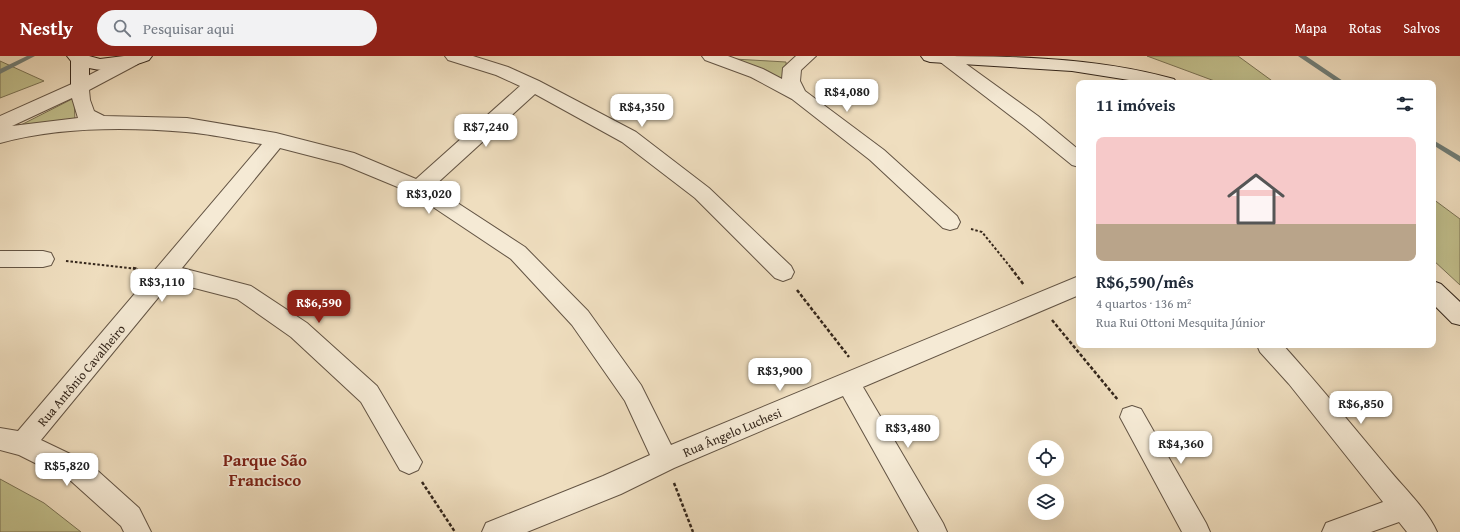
<!DOCTYPE html>
<html lang="pt">
<head>
<meta charset="utf-8">
<style>
  body { margin:0; font-family:"Gentium Book Plus",serif; background:#f2f2f3; color:#1f2937; height:100vh; display:flex; flex-direction:column; font-size:15px; white-space:nowrap }
  * { box-sizing:border-box; margin:0 }
  p { font-size:13px; color:#747a83 }
  .icon { flex:none; width:22px; height:22px; fill:none; stroke:currentColor; stroke-width:2; stroke-linecap:round; stroke-linejoin:round }
  .map { position:relative; flex:1; overflow:hidden }
  .side { position:absolute; left:1076px; top:24px; width:360px; height:268px; display:flex; flex-direction:column; background:#fff; border-radius:8px; box-shadow:0 4px 16px #0002 }
  .side>* { flex:none }
  .buttons { position:absolute; left:1028px; top:384px; display:grid; gap:8px }
  .buttons a { display:grid; place-items:center; width:36px; height:36px; border-radius:50%; background:#fff; box-shadow:0 4px 16px #0002; font-size:20px }
  .price { position:absolute; translate:-50% -34px; padding:0 9px; border-radius:8px; background:#fff; color:#222; font-size:13px; line-height:26px; filter:drop-shadow(0 1px 2px #0008) }
  .price::after { content:''; position:absolute; left:50%; top:24px; width:12px; height:9px; margin-left:-6px; background:inherit; clip-path:polygon(0 0,100% 0,50% 100%) }
  .price.selected { background:#8f2418; color:#fff }
  ul { padding:0; list-style:none }
  li { display:grid; align-content:center; gap:8px; height:212px; padding:0 20px }
  li span { display:grid; place-items:center; height:124px; border-radius:8px; color:#555 }
  li>.icon { margin-inline-start:auto }
  span .icon { width:72px; height:72px; fill:#fffc; stroke-width:1 }
  li b { font-size:17px }
  h2 { display:flex; justify-content:space-between; align-items:center; height:48px; padding:0 20px; font-size:17px }
  header { display:flex; align-items:center; gap:24px; box-sizing:border-box; height:56px; padding:0 20px; background:#8f2418; color:#fff }
  header strong { font-size:19px }
  nav { display:flex; gap:22px; margin-inline-start:auto; font-size:14px }
  .search { width:280px; height:36px; background:#f2f2f3; display:flex; align-items:center; gap:10px; box-sizing:border-box; padding:0 14px; border-radius:22px; color:#747a83; font-size:15px }
  .map>svg:first-child { display:block }
  .green { fill:#c1bf8c; stroke:#7a7254 }
  .lines { fill:none; stroke-linecap:round; stroke-linejoin:round }
  .stream { fill:#717f79; fill-rule:evenodd }
  .street-casing { stroke:#635444; stroke-width:2 }
  .secondary-casing { stroke:#34261b; stroke-width:2 }
  .path-far1 { stroke:#34261b; stroke-width:2; stroke-dasharray:2.5 2; stroke-linecap:butt }
  .path { stroke:#34261b; stroke-width:2.5; stroke-dasharray:3.5 2; stroke-linecap:butt }
  .street { fill:#f5ead5; fill-rule:evenodd }
  .secondary { fill:#f5ead5; fill-rule:evenodd }
  .labels { text-anchor:middle; stroke-width:3.5; stroke-linejoin:round; paint-order:stroke }
  .street-label { font-size:13px; fill:#34261b; stroke:#f5ead5 }
  .district-label { font-size:17px; font-weight:bold; fill:#7a1f14; stroke:#f5ead5 }
</style>
</head>
<body>
<header>
<strong>Nestly</strong>
<div class="search"><svg class="icon" aria-label="search" viewBox="0 0 24 24"><circle cx="10" cy="10" r="6"/><path d="M15 15l6 6"/></svg>Pesquisar aqui</div>
<nav><a>Mapa</a><a>Rotas</a><a>Salvos</a></nav>
</header>
<div class="map">
<svg width="1460" height="476" viewBox="0 0 1460 476">
  <rect width="100%" height="100%" fill="#efdebf"/>
  <filter id="stains"><feTurbulence type="fractalNoise" baseFrequency=".005" numOctaves="4"/><feColorMatrix values="0 0 0 0 .2 0 0 0 0 .09 0 0 0 0 .02 0 0 0 .5 -.17"/></filter>
  <radialGradient id="worn" r=".72"><stop offset=".6" stop-color="#630" stop-opacity="0"/><stop offset="1" stop-color="#630" stop-opacity=".3"/></radialGradient>
  <!-- green -->
  <path class="green" d="M1147,0H1238L1275,27H1220Z
    M734,3L786,6L787,25Z
    M0,5L44,25L0,42Z
    M74,42L75,65L15,72Z
    M1433,143L1460,163V229L1433,204Z
    M0,423L44,447L81,476H0Z"/>
  <g class="lines">
    <!-- stream -->
    <path class="stream" d="M27,0H35L0,18V13Z
      M1298,0H1306L1346,27H1338Z
      M1433,84L1460,100V106L1433,89Z"/>
    <defs>
      <path id="street" d="M126,0H138L141,4L138,8L89,34L90,44L94,55L104,60L187,62L276,77L354,97L416,123L520,30L496,19L448,4L445,0H473L508,11L539,25L636,76L709,132L791,210L794,216L791,222L783,225L775,222L695,142L622,86L535,38L433,131L525,191L588,255L641,329L671,389L1079,220V239L863,331L943,467L947,476H919L843,340L674,412L621,438L527,476H482L486,467L603,420L650,399L625,345L572,269L511,203L412,137L342,108L280,92L182,212L251,230L307,267L377,330L422,406L418,414L409,418L400,414L361,346L291,281L237,243L171,226L41,384L89,407L139,452L151,476H124L121,470L71,425L19,399L0,394V372L18,375L262,88C237,84 211,78 186,76C126,71 58,71 0,87V60L74,27ZM72,42L78,62L12,70Z
        M702,0H728L763,13L782,23L783,12L796,0H816L801,14L800,25L805,35L884,94L957,160L960,166L957,172L950,174L943,172L870,104L792,43L751,21L705,4Z
        M937,0H955L1038,60L1079,94V111L1072,109L1024,70L939,5Z
        M0,195H43L51,197L54,203L51,209L43,211H0Z
        M1257,289H1283C1320,330 1355,373 1391,416C1406,434 1428,455 1437,476H1407L1399,466L1371,476H1322L1326,467L1383,446L1289,328L1260,296Z
        M1132,350L1141,353L1206,467L1210,476H1182L1120,361L1123,353Z"/>
      <path id="secondary" d="M67,0H89L100,3L124,0H152L149,4C130,11 109,17 89,12V31L86,35L80,37L74,35L71,31V5Z
        M921,0C1006,0 1092,0 1174,23L1177,27H1148L1072,15L930,6L924,4Z
        M1433,225L1441,228L1460,246V269L1452,267L1433,248Z"/>
    </defs>
    <!-- street casing -->
    <use href="#street" class="street-casing"/>
    <!-- secondary casing -->
    <use href="#secondary" class="secondary-casing"/>
    <!-- path-far1 -->
    <path class="path-far1" d="M971,173L982,176L1012,213
      M66,205L138,213"/>
    <!-- path -->
    <path class="path" d="M133,212L138,213
      M1011,212L1024,229
      M797,234L849,301
      M1052,264L1118,344
      M422,426L455,476
      M674,427L693,476"/>
    <!-- street -->
    <use href="#street" class="street"/>
    <!-- secondary -->
    <use href="#secondary" class="secondary"/>
  </g>
  <g class="labels">
    <!-- street labels -->
    <g class="street-label">
      <text transform="translate(81 319) rotate(-50)" y="5">Rua Antônio Cavalheiro</text>
      <text transform="translate(732 376) rotate(-23)" y="5">Rua Ângelo Luchesi</text>
    </g>
    <!-- district labels -->
    <g class="district-label">
      <text x="265" y="410">Parque São<tspan x="265" dy="20">Francisco</tspan></text>
    </g>
  </g>
  <rect width="100%" height="100%" filter="url(#stains)"/>
  <rect width="100%" height="100%" fill="url(#worn)"/>
</svg>
<div class="buttons">
<a><svg class="icon" aria-label="locate" viewBox="0 0 24 24"><circle cx="12" cy="12" r="6"/><path d="M12 2v4M12 18v4M2 12h4M18 12h4"/></svg></a>
<a><svg class="icon" aria-label="layers" viewBox="0 0 24 24"><path d="M12 4l9 5-9 5-9-5zM3 14l9 5 9-5"/></svg></a>
</div>
<b class="price" style="left:847px;top:57px">R$4,080</b>
<b class="price" style="left:642px;top:72px">R$4,350</b>
<b class="price" style="left:486px;top:92px">R$7,240</b>
<b class="price" style="left:429px;top:159px">R$3,020</b>
<b class="price" style="left:162px;top:247px">R$3,110</b>
<b class="price selected" style="left:319px;top:268px">R$6,590</b>
<b class="price" style="left:780px;top:336px">R$3,900</b>
<b class="price" style="left:1361px;top:369px">R$6,850</b>
<b class="price" style="left:908px;top:393px">R$3,480</b>
<b class="price" style="left:1181px;top:409px">R$4,360</b>
<b class="price" style="left:67px;top:431px">R$5,820</b>
<section class="side">
<h2>11 imóveis<svg class="icon" aria-label="filters" viewBox="0 0 24 24"><path d="M4 7h16M4 17h16"/><circle cx="9" cy="7" r="2"/><circle cx="15" cy="17" r="2"/></svg></h2>
<ul>
<li><span style="background:linear-gradient(#f6c9c9 70%,#b9a48a 0)"><svg class="icon" aria-label="home" viewBox="0 0 24 24"><path d="M3 11l9-7 9 7M6 9v11h12V9"/></svg></span><div><b>R$6,590/mês</b><p>4 quartos · 136 m²</p><p>Rua Rui Ottoni Mesquita Júnior</p></div></li>
</ul>
</section>
</div>
</body>
</html>
